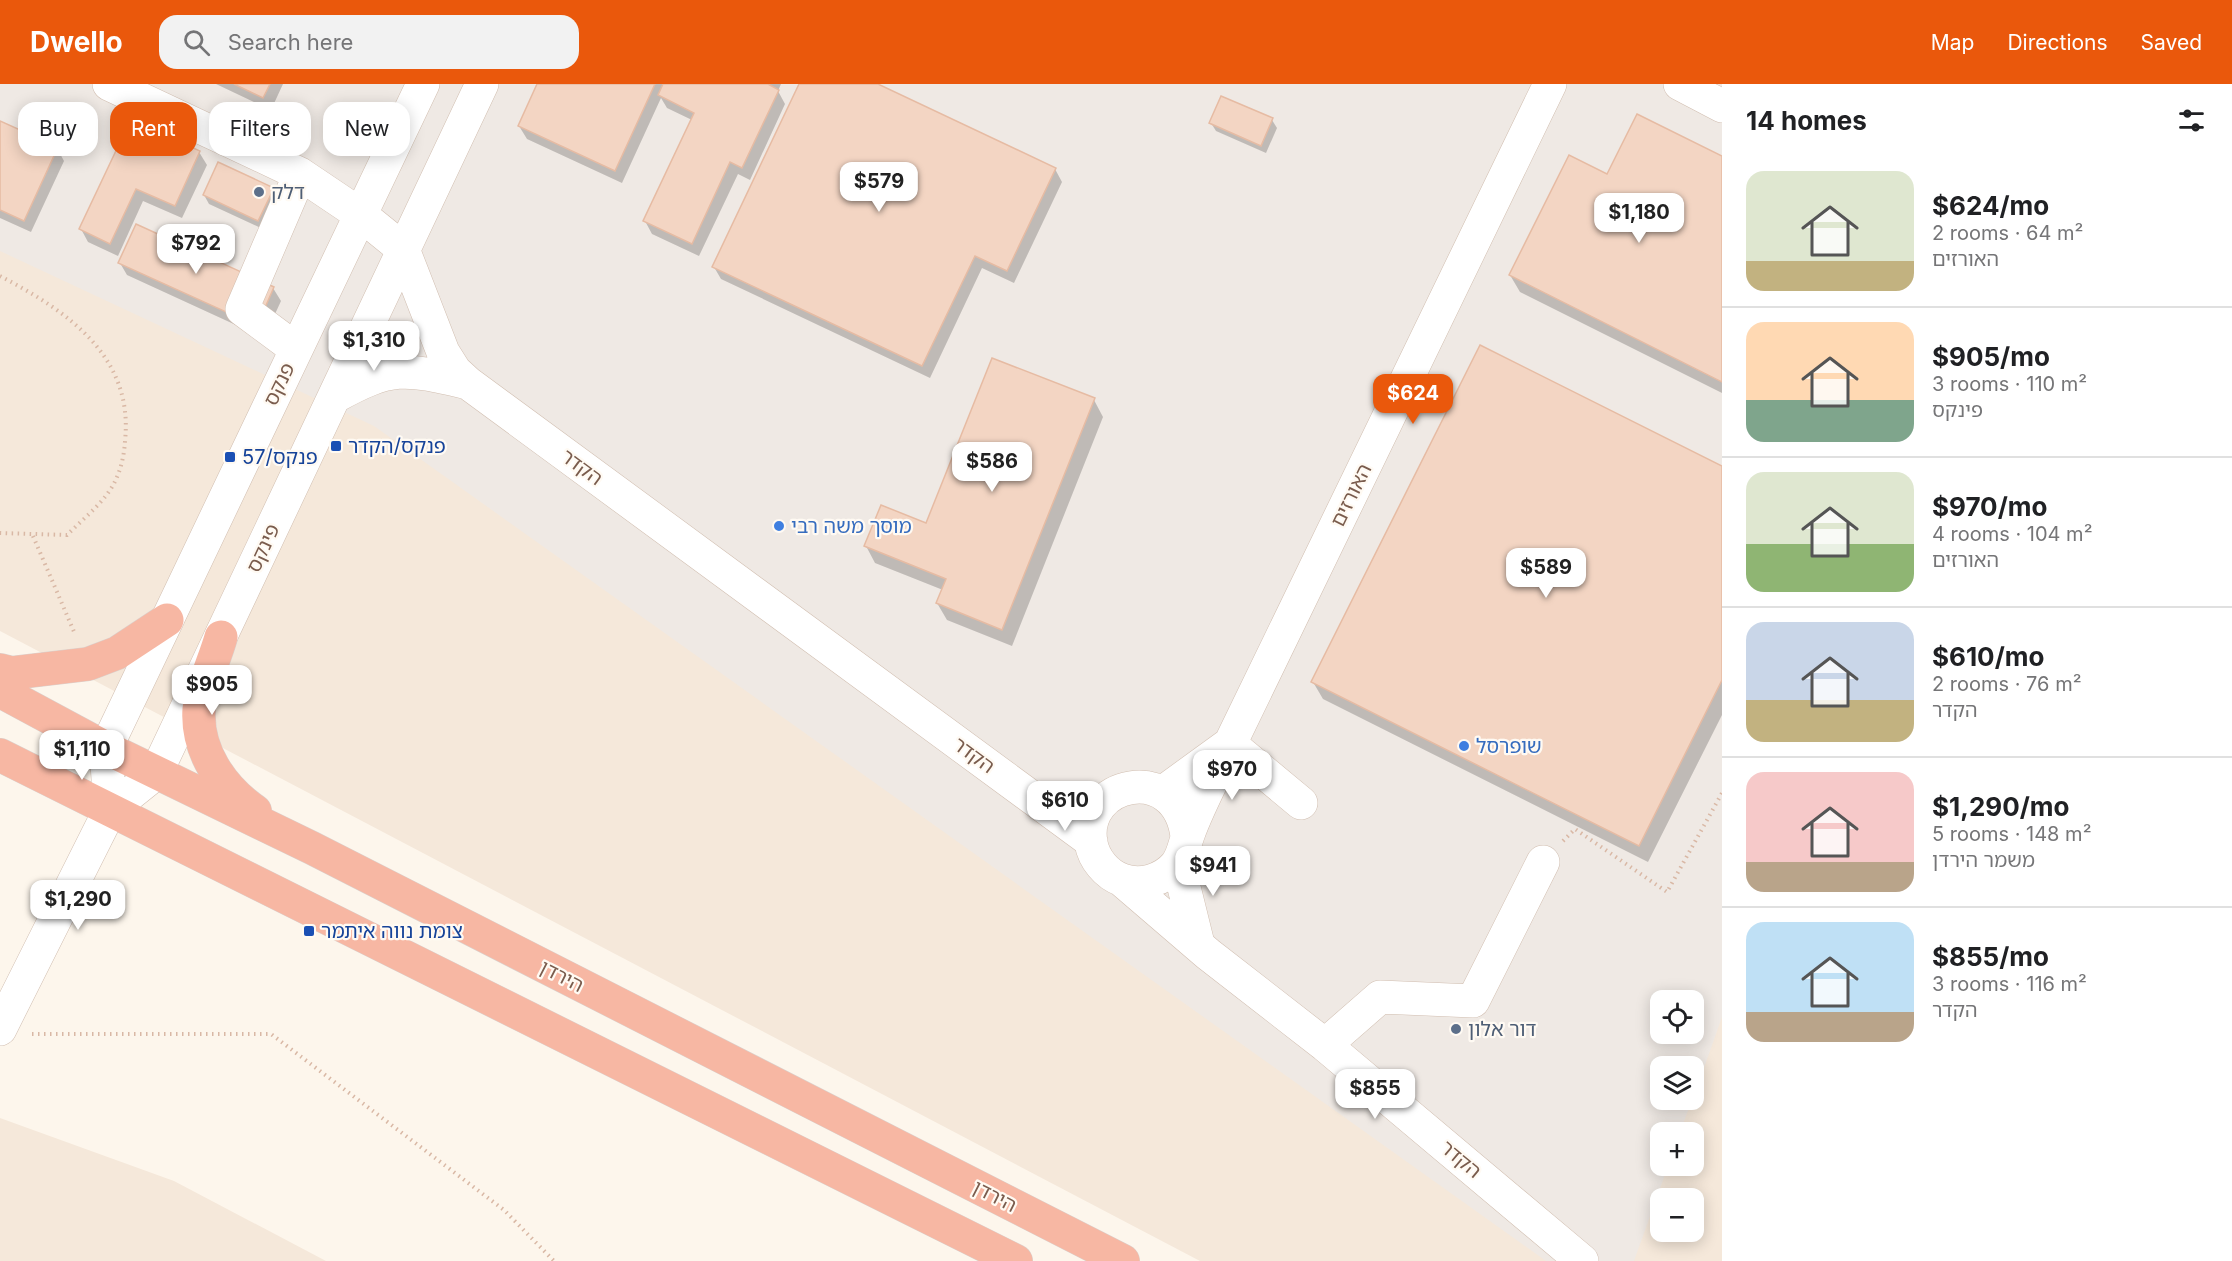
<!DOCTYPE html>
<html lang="en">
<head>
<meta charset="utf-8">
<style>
  body { margin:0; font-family:Inter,"Noto Sans Hebrew",sans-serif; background:#f2f2f2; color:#202124; height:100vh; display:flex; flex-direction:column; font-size:22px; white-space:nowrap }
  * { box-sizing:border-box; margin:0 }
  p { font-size:20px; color:#757577 }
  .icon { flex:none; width:33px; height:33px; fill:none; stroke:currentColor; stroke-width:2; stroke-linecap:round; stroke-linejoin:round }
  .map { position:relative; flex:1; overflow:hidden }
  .side { display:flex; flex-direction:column; background:#fff; width:510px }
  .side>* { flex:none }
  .guide { position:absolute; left:18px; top:18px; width:570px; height:54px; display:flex; gap:12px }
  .controls { position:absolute; left:1650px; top:906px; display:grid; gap:12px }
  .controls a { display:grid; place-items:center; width:54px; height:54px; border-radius:12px; background:#fff; box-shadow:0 3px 15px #0003; font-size:30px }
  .price { position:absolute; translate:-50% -51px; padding:0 14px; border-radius:12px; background:#fff; color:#222; font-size:20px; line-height:39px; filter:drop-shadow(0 2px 3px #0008) }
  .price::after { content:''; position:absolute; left:50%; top:36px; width:18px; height:14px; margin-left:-9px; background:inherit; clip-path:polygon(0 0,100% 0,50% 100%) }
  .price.on { background:#ea580c; color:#fff }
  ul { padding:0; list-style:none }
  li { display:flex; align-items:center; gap:18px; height:150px; padding:0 24px }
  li+li { border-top:2px solid #e0e0e0 }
  li span { display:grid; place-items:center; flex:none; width:168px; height:120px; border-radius:18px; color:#555 }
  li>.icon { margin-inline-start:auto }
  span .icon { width:72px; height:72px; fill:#fffc; stroke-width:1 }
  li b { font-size:26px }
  h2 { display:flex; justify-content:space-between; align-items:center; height:72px; padding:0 24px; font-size:26px }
  .tag { padding:0 21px; border-radius:18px; background:#fff; box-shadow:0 3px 15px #0003; font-size:21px; line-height:54px }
  .tag.on { background:#ea580c; color:#fff }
  header { display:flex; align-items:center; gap:36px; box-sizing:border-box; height:84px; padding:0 30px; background:#ea580c; color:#fff }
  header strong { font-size:28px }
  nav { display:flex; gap:33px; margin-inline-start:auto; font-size:21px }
  .search { width:420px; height:54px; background:#f2f2f2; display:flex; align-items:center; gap:15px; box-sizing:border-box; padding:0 21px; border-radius:18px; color:#757577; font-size:22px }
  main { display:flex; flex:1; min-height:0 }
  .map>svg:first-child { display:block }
  .residential { fill:#f5e8da; fill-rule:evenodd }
  .industrial { fill:#efe9e4; fill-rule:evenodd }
  .shadow { fill:#0003 }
  .building { fill:#f3d5c3; stroke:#e6bba3; stroke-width:1.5 }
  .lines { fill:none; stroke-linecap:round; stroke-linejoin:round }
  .minor-casing { stroke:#d1beb0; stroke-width:34 }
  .highway-casing { stroke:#dad1cd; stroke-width:34 }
  .path { stroke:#d9b8a5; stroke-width:4; stroke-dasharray:1.5 4.5; stroke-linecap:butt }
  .minor { stroke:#fff; stroke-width:33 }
  .highway { stroke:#f7b7a3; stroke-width:33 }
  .service-dot { fill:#5c6f8a; stroke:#fffaf3; stroke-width:2 }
  .transit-dot { fill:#1a4fb4; stroke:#fffaf3; stroke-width:2 }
  .shop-dot { fill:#3f7fe0; stroke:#fffaf3; stroke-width:2 }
  .labels { text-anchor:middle; stroke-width:4.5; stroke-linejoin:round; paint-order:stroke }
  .service-label { font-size:20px; fill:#4e5e75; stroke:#fffaf3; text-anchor:start }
  .street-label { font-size:20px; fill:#7a5c4d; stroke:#fffaf3 }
  .transit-label { font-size:20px; fill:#164399; stroke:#fffaf3; text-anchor:start }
  .shop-label { font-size:20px; fill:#366cbe; stroke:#fffaf3; text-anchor:start }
</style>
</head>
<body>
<header>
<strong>Dwello</strong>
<div class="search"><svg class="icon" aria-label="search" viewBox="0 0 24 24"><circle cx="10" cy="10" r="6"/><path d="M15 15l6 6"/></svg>Search here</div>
<nav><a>Map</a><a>Directions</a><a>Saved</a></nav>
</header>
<main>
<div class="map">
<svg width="1722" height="1177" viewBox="0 0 1722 1177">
  <rect width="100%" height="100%" fill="#fdf6ec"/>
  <!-- residential -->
  <path class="residential" d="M0,0H1722V1177H1200L0,547ZM1660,916H1694V950H1660ZM1660,982H1694V1016H1660ZM1660,1048H1694V1082H1660ZM1660,1114H1694V1148H1660Z
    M0,1034L174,1097L326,1177H0Z"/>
  <!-- industrial -->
  <path class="industrial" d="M0,0H1722V933L1694,1012V982H1660V1016H1692L1680,1048H1660V1082H1668L1634,1177H1546L374,342L0,167ZM1660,916H1694V950H1660Z"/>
  <!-- shadow -->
  <path class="shadow" d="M216,0H283L271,26Z
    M539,0H781L778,7L785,20L750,96L738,90L699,172L652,150L645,137L692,36L667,24L661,14L622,99L527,55L519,42Z
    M801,0H874L1055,85L1062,98L1014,199L982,184L930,294L721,195L714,183Z
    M1222,14L1272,36L1277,44L1266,69L1216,47L1211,39Z
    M131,37L199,68L207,81L182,134L143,117L118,172L88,158L81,145Z
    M0,38L57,64L64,77L31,148L0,134Z
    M1722,74V309L1520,208L1510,191L1608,92Z
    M273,105L277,113L263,145L209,120L204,111Z
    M137,142L273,204L281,217L264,254L127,191L120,179Z
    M1094,316L1103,333L1012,562L947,536L937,519L943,506L875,479L866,462L926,441Z
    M1722,384V631L1648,778L1323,615L1313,598Z"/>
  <!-- building -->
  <path class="building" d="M234,0H270L263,14Z
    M537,0H655L615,87L518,42Z
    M663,0H768L779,6L742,84L730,78L692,160L643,137L694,29L658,11Z
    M799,0H878L1056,84L1007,187L975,172L922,282L712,183Z
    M1221,12L1273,34L1261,62L1209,39Z
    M1637,30L1722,72V298L1509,191L1569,71L1607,90Z
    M131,35L200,67L175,122L136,105L110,160L79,145Z
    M0,37L58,63L24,137L0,126Z
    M218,78L274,104L258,137L203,111Z
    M136,140L274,203L257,242L118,179Z
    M1480,261L1722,382V596L1639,762L1311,598Z
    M992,274L1095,314L1002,546L936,519L946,495L864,462L881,421L926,439Z"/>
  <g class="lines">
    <defs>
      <path id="minor" d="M109,0L300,90L361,131L403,165L443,268L455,287L468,299L1091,757
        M1680,0L1722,22
        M296,265L242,225L300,90
        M334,313C392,281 404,284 468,299
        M1230,660L1301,719
        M1162,709L1228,661
        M110,726L106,664L423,0
        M1187,752C1177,675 1080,698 1091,759C1094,775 1106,790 1122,796C1141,803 1163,796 1176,781C1183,772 1184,762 1188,751C1199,720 1216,690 1230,660L1550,0
        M1178,779L1198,860
        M1123,797L1208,870L1325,961L1582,1177
        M0,945L110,726L156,689L482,0
        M1325,961L1380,913L1473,917L1543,778"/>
      <path id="highway" d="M221,553C215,575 201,604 199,625C196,667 222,704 255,727
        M0,586L12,589L88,580L117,569L167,536
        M0,607L106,664L312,764L1123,1177
        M0,671L1016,1177"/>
    </defs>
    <!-- minor casing -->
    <use href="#minor" class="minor-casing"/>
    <!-- highway casing -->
    <use href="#highway" class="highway-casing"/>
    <!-- path -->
    <path class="path" d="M0,192C67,227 134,272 125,357C124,375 119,394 108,409C97,424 81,437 67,451L0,449
      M33,452L75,550
      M1563,757L1575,745L1667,808L1722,709
      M32,950H271L504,1126L554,1177"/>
    <!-- minor -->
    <use href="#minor" class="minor"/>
    <!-- highway -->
    <use href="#highway" class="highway"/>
  </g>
  <!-- markers -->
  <g class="service-dot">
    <circle cx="259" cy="108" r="6"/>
    <circle cx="1456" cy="945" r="6"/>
  </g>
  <g class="transit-dot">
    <rect x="330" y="356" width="12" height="12" rx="3"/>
    <rect x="224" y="367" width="12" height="12" rx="3"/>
    <rect x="303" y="841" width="12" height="12" rx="3"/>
  </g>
  <g class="shop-dot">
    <circle cx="779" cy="442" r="6"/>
    <circle cx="1464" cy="662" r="6"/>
  </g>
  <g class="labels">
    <!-- service labels -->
    <g class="service-label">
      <text x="271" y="115">דלק</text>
      <text x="1468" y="952">דור אלון</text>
    </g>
    <!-- street labels -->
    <g class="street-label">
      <text transform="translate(279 300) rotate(-64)" y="7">פנקס</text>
      <text transform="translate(582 383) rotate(36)" y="7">הקדר</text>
      <text transform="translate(1351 411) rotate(-64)" y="7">האורזים</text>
      <text transform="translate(263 464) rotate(-65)" y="7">פינקס</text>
      <text transform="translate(974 671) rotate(36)" y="7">הקדר</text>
      <text transform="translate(562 892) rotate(27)" y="7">הירדן</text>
      <text transform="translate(1461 1075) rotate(40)" y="7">הקדר</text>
      <text transform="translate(995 1112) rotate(27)" y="7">הירדן</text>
    </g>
    <!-- transit labels -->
    <g class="transit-label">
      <text x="348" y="369">פנקס/הקדר</text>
      <text x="242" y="380">פנקס/57</text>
      <text x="321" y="854">צומת נווה איתמר</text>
    </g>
    <!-- shop labels -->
    <g class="shop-label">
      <text x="791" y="449">מוסך משה רבי</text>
      <text x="1476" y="669">שופרסל</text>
    </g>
  </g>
</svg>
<div class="controls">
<a><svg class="icon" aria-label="locate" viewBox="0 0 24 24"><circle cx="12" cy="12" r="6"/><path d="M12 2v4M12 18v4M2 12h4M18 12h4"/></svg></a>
<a><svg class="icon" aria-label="layers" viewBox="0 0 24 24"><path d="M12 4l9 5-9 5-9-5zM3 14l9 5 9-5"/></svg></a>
<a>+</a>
<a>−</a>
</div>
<b class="price" style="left:879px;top:129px">$579</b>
<b class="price" style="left:1639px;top:160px">$1,180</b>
<b class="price" style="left:196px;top:191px">$792</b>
<b class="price" style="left:374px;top:288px">$1,310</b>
<b class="price on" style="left:1413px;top:341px">$624</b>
<b class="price" style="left:992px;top:409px">$586</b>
<b class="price" style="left:1546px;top:515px">$589</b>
<b class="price" style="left:212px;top:632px">$905</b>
<b class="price" style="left:82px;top:697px">$1,110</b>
<b class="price" style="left:1232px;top:717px">$970</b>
<b class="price" style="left:1065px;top:748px">$610</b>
<b class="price" style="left:1213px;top:813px">$941</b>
<b class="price" style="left:78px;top:847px">$1,290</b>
<b class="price" style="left:1375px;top:1036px">$855</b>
<div class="guide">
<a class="tag">Buy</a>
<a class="tag on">Rent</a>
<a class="tag">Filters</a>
<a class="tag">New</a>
</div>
</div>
<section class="side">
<h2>14 homes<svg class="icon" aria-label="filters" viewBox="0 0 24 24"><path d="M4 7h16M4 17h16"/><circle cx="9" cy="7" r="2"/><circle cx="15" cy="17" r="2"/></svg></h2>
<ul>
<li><span style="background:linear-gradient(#dfe7d0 75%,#c2b280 0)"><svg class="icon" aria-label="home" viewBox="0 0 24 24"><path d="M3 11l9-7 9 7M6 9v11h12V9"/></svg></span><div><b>$624/mo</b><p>2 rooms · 64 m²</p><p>האורזים</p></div></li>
<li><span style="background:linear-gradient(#ffd9b3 65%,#7fa58c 0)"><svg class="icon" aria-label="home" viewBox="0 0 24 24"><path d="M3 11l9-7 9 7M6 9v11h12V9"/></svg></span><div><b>$905/mo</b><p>3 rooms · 110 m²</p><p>פינקס</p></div></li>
<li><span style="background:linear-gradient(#dfe7d0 60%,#8fb573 0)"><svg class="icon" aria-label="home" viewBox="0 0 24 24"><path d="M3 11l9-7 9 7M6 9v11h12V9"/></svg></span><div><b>$970/mo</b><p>4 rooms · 104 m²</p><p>האורזים</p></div></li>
<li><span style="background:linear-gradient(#c9d6e8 65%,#c2b280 0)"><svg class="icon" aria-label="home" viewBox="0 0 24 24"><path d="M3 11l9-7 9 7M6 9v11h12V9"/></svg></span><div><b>$610/mo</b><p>2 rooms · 76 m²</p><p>הקדר</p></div></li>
<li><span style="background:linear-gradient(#f6c9c9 75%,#b9a48a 0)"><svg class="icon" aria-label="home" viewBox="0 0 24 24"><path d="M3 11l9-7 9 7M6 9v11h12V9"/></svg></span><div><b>$1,290/mo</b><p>5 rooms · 148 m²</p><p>משמר הירדן</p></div></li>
<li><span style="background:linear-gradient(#bfe0f5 75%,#b9a48a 0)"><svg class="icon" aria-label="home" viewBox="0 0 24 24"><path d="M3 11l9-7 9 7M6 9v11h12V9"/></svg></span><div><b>$855/mo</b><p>3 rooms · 116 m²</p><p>הקדר</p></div></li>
</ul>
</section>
</main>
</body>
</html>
